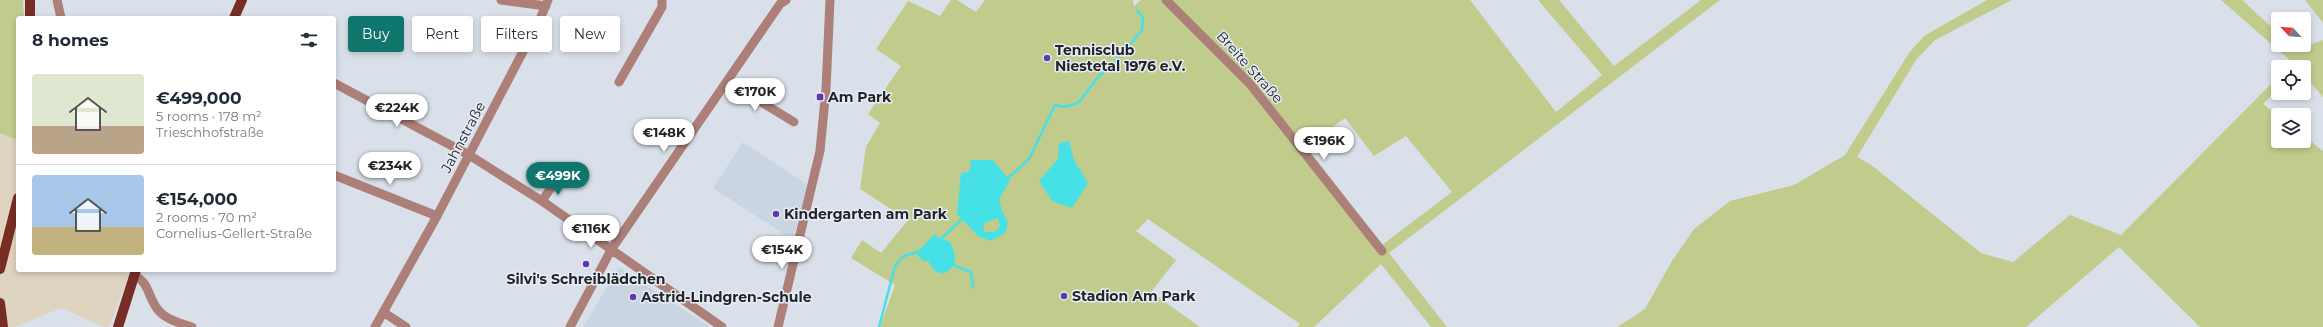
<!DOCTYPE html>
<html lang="en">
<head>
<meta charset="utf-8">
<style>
  body { margin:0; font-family:Montserrat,sans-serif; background:#f6f6f7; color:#1f2937; height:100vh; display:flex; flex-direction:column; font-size:15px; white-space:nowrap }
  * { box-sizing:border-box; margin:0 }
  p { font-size:13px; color:#747a83 }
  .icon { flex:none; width:22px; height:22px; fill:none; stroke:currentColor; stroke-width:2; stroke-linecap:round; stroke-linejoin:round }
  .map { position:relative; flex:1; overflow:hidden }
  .drawer { position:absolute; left:16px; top:16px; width:320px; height:256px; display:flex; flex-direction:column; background:#fff; border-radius:4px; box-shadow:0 2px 6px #0003 }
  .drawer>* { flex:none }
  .guide { position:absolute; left:348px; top:16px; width:380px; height:36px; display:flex; gap:8px }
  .needle { width:26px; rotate:296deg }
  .controls { position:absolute; left:2271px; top:12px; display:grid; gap:8px }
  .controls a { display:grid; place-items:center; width:40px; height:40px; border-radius:4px; background:#fff; box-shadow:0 2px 6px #0003; font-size:20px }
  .price { position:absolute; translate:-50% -34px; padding:0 9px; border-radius:14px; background:#fff; color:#222; font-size:13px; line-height:26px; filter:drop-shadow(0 1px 2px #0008) }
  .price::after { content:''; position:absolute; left:50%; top:24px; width:12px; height:9px; margin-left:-6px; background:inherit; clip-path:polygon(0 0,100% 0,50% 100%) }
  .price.active { background:#0f766e; color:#fff }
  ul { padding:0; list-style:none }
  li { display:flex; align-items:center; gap:12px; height:100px; padding:0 16px }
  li+li { border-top:1px solid #e0e1e3 }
  li span { display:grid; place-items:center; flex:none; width:112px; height:80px; border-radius:4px; color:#555 }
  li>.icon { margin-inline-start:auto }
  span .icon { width:48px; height:48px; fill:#fffc; stroke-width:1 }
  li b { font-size:17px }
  h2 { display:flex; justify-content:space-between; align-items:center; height:48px; padding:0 16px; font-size:17px }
  .chip { padding:0 14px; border-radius:4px; background:#fff; box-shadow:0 2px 6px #0003; font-size:14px; line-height:36px }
  .chip.active { background:#0f766e; color:#fff }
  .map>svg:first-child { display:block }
  .commercial { fill:#dfd4c0 }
  .built { fill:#cad5e4 }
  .green { fill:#c0cb8c; fill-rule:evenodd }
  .water { fill:#45e1e7; fill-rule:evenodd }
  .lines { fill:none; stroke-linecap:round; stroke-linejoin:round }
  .stream { stroke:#45e1e7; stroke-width:2.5 }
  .minor { stroke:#ac7f78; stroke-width:9 }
  .major { stroke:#782d24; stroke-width:10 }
  .poi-dot { fill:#6038b0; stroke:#e7edf6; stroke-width:1.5 }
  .labels { text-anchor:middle; stroke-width:3; stroke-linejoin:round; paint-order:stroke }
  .poi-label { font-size:14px; font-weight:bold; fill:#222428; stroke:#e7edf6; text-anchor:start }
  .street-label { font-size:14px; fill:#222428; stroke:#e7edf6 }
</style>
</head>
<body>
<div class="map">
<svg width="2323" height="327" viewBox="0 0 2323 327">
  <rect width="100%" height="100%" fill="#dae0e9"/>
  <!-- commercial -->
  <path class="commercial" d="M0,133L18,140V270H131L109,327H104L61,308L15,327H0Z"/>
  <!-- built -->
  <path class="built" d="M743,142L808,185L793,240L713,188Z
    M619,267L710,327H583Z"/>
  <!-- green -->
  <path class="green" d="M0,0H23L24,18H18V140L0,133Z
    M951,0H957L976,12L985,0H1133L1134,6L1141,0H1470L1556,112L1602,75L1538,0H1559L1614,66L1701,0H1720L1389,253L1447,327H1431L1381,264L1314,327H1297L1300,324L1148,219L1136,231L1176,260L1151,292L1200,327H880L895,285L851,258L862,240L881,253L908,220L860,189L866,147L880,123L868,114L901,66L876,49L908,1L940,16ZM1345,118L1374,156L1406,136L1452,192L1382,245L1306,146Z
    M1987,0H2012L1935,40L1916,60L1857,157L1870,164L1981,253L2013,262L2070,215L2121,235L2278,77V89L2263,104L2278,116V141H2304V136L2323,151V327H2200L2119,247L2026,327H1617L1645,309L1672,261L1694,229L1730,201L1794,185L1845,155L1909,53L1924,36Z
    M2221,0H2242L2278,33V45H2291L2296,50L2323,40V97L2304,75V67H2288L2292,62Z
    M2305,0H2323V23Z"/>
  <!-- water -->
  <path class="water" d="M1069,140L1074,160L1088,183L1072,208L1052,201L1039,181L1058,159L1059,144Z
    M970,160H993L1010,181L999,199L1002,211L1008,223L1005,233L991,241L978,236L957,214L961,173L968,172L971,167ZM998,218L1000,226L994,232H985L983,224Z
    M934,235L950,242C952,247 955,252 955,258C956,265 947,276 939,273C933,271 931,265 928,261H923L916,253Z"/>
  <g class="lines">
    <!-- stream -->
    <path class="stream" d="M1006,180L1029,159L1055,105L1063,107L1078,103L1099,76L1117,60L1142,30L1143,18L1137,10
      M941,239L963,218
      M953,265L971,272L973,288
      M879,327L895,266L904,256L917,252"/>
    <!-- minor -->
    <path class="minor" d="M57,0L61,18
      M501,0L546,6
      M1166,0L1250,84L1382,251
      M619,82L662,7V0
      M728,82L794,122
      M334,83L469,155L542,201L722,327
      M334,175L437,216
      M542,201L557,179
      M135,276C150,283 148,299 159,311C166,319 181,324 192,327
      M383,312L406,327
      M375,327L437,216L540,19L548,0
      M570,327L611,250L780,4L786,0
      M778,327L820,151L826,89L830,0"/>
    <!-- major -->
    <path class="major" d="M30,0V18
      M234,18L242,0
      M0,269L18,198
      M0,303L3,327
      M118,327L136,270"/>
  </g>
  <!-- markers -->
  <g class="poi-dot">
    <circle cx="1047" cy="58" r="4"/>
    <rect x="816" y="93" width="8" height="8" rx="2"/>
    <circle cx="776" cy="214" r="4"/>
    <circle cx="586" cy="264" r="4"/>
    <circle cx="1064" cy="296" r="4"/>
    <circle cx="633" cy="297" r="4"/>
  </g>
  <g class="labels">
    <!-- poi labels -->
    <g class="poi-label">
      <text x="1055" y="55">Tennisclub<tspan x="1055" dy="16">Niestetal 1976 e.V.</tspan></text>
      <text x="828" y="102">Am Park</text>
      <text x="784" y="219">Kindergarten am Park</text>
      <text x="586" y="284" text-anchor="middle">Silvi's Schreiblädchen</text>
      <text x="1072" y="301">Stadion Am Park</text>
      <text x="641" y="302">Astrid-Lindgren-Schule</text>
    </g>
    <!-- street labels -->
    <g class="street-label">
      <text transform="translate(1250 67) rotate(48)" y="5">Breite Straße</text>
      <text transform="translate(463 137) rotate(-62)" y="5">Jahnstraße</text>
    </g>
  </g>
</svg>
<div class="controls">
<a><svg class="needle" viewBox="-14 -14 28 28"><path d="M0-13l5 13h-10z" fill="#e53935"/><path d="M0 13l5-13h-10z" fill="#747a83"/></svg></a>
<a><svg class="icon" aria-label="locate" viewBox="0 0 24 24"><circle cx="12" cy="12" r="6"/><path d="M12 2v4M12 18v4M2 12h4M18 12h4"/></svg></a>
<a><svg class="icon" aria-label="layers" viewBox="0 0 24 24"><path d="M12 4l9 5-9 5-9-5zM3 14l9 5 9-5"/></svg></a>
</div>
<b class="price" style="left:755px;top:112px">€170K</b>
<b class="price" style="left:397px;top:128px">€224K</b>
<b class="price" style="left:664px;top:153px">€148K</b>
<b class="price" style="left:1324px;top:161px">€196K</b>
<b class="price" style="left:390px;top:186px">€234K</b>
<b class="price active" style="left:558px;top:196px">€499K</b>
<b class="price" style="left:591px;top:249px">€116K</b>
<b class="price" style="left:782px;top:270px">€154K</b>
<div class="guide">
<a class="chip active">Buy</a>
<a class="chip">Rent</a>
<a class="chip">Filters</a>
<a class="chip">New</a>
</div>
<section class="drawer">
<h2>8 homes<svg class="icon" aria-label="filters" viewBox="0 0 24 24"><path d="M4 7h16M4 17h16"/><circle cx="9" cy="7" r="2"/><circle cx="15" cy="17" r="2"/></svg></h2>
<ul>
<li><span style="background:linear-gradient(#dfe7d0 65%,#b9a48a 0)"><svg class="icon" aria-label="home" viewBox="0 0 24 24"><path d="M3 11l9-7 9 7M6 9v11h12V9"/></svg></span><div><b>€499,000</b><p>5 rooms · 178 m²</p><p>Trieschhofstraße</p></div></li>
<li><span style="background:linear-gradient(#a9c7e8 65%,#c2b280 0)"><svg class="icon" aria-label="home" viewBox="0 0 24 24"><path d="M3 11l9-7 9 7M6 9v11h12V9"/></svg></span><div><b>€154,000</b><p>2 rooms · 70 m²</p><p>Cornelius-Gellert-Straße</p></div></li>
</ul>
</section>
</div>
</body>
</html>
